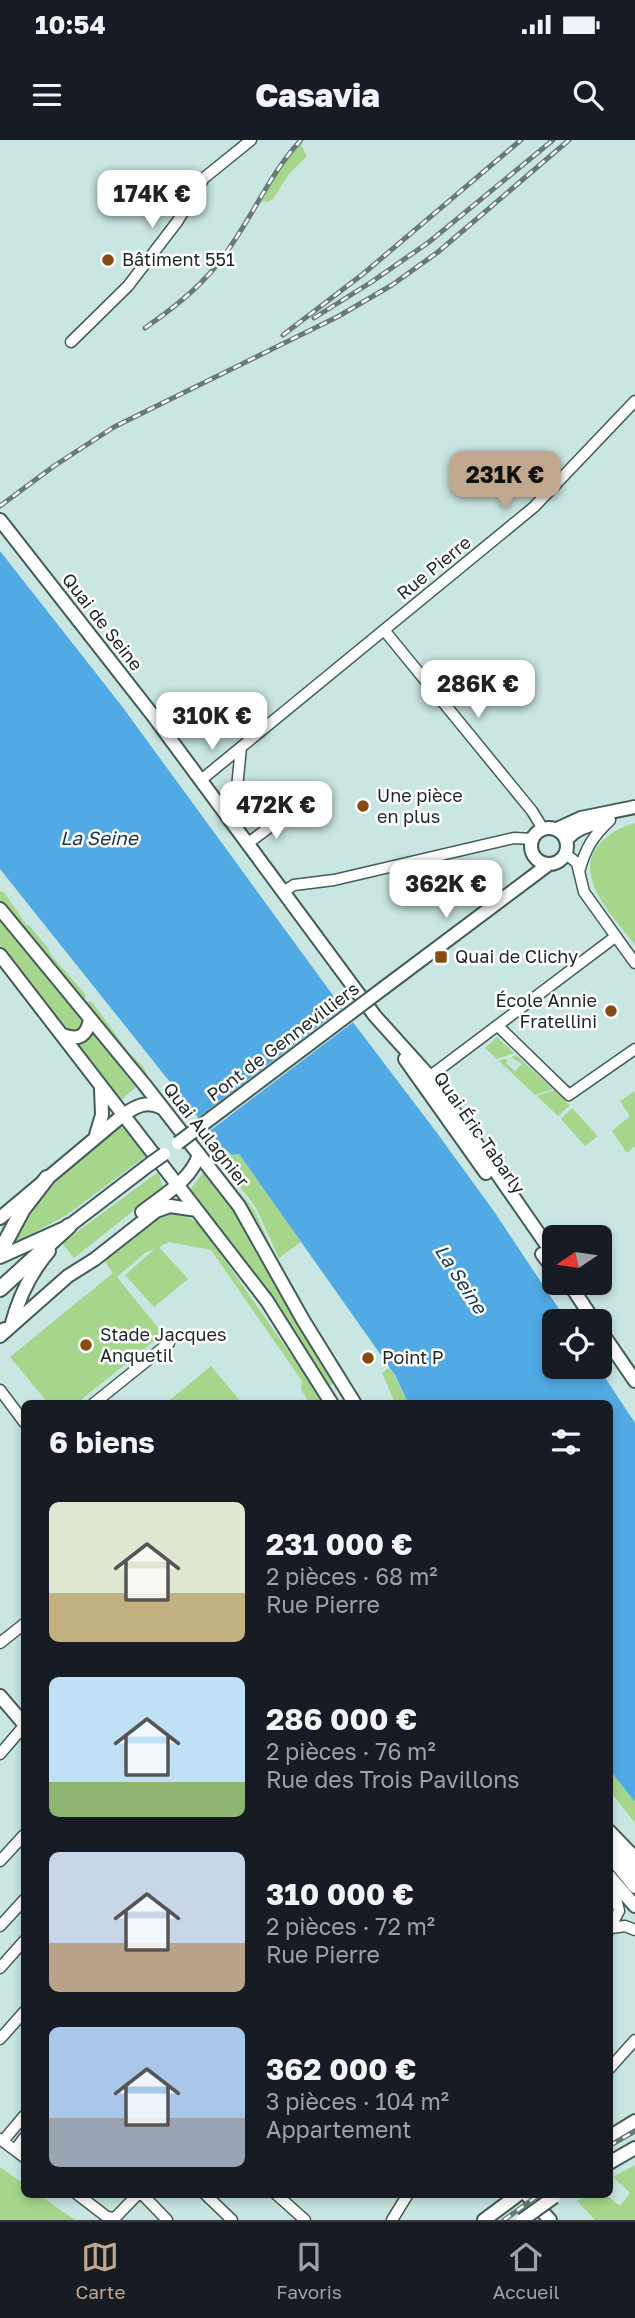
<!DOCTYPE html>
<html lang="fr">
<head>
<meta charset="utf-8">
<style>
  body { margin:0; font-family:"Golos Text",sans-serif; background:#242831; color:#f1f3f6; height:100vh; display:flex; flex-direction:column; font-size:26px; white-space:nowrap }
  * { box-sizing:border-box; margin:0 }
  p { font-size:23px; color:#9ea1a6 }
  .icon { flex:none; width:38px; height:38px; fill:none; stroke:currentColor; stroke-width:2; stroke-linecap:round; stroke-linejoin:round }
  .map { position:relative; flex:1; overflow:hidden }
  .sheet { position:absolute; left:21px; top:1260px; width:592px; height:798px; display:flex; flex-direction:column; background:#171b24; border-radius:10px; box-shadow:0 4px 10px #0003 }
  .sheet>* { flex:none }
  .needle { width:46px; rotate:257deg }
  .fabs { position:absolute; left:542px; top:1085px; display:grid; gap:14px }
  .fabs a { display:grid; place-items:center; width:70px; height:70px; border-radius:10px; background:#171b24; box-shadow:0 4px 10px #0003; font-size:35px }
  .price { position:absolute; translate:-50% -60px; padding:0 16px; border-radius:14px; background:#fff; color:#222; font-size:23px; line-height:46px; filter:drop-shadow(0 2px 4px #0008) }
  .price::after { content:''; position:absolute; left:50%; top:42px; width:21px; height:16px; margin-left:-10px; background:inherit; clip-path:polygon(0 0,100% 0,50% 100%) }
  .price.selected { background:#c2a78f; color:#111 }
  ul { padding:0; list-style:none }
  li { display:flex; align-items:center; gap:21px; height:175px; padding:0 28px }
  li span { display:grid; place-items:center; flex:none; width:196px; height:140px; border-radius:10px; color:#555 }
  li>.icon { margin-inline-start:auto }
  span .icon { width:84px; height:84px; fill:#fffc; stroke-width:1 }
  li b { font-size:30px }
  h2 { display:flex; justify-content:space-between; align-items:center; height:84px; padding:0 28px; font-size:30px }
  .status { display:flex; justify-content:space-between; align-items:center; height:49px; padding:0 35px; background:#171b24; direction:ltr }
  .status svg { height:19px; fill:currentColor }
  header { display:flex; justify-content:space-between; align-items:center; height:91px; padding:0 28px; background:#171b24; font-size:32px; font-weight:800 }
  .menu { display:flex; justify-content:space-around; align-items:center; height:98px; border-top:2px solid #363941; background:#171b24; font-size:19px; color:#9ea1a6 }
  .menu a { display:grid; justify-items:center; gap:4px }
  .menu .selected { color:#c2a78f }
  .map>svg:first-child { display:block }
  .green { fill:#a6d68c }
  .water { fill:#51aae4 }
  .pier { fill:#c9e6e2 }
  .lines { fill:none; stroke-linecap:round; stroke-linejoin:round }
  .minor-casing { stroke:#435c59; stroke-width:13 }
  .major-casing { stroke:#435c59; stroke-width:16 }
  .highway-casing { stroke:#435c59; stroke-width:18 }
  .minor { stroke:#fff; stroke-width:10 }
  .major { stroke:#fff; stroke-width:12 }
  .highway { stroke:#fff; stroke-width:14 }
  .rail-casing { stroke:#677a77; stroke-width:5 }
  .rail { stroke:#fff; stroke-width:2.5; stroke-dasharray:8; stroke-linecap:butt }
  .major-bridge-casing { stroke:#435c59; stroke-width:16; stroke-linecap:butt }
  .major-bridge { stroke:#fff; stroke-width:12 }
  .poi-dot { fill:#894a11; stroke:#fff; stroke-width:2.5 }
  .labels { text-anchor:middle; stroke-width:5; stroke-linejoin:round; paint-order:stroke }
  .poi-label { font-size:18px; fill:#1c2725; stroke:#fff; text-anchor:start }
  .street-label { font-size:18px; fill:#1c2725; stroke:#fff }
  .water-label { font-size:19px; font-style:italic; fill:#133950; stroke:#fff }
</style>
</head>
<body>
<div class="status"><b>10:54</b><svg viewBox="0 0 49 12"><path d="M0 12V9h3v3zM5 12V6h3v6zM10 12V3h3v9zM15 12V0h3v12zM26 1h20v11H26zM47 4h2v5h-2z"/></svg></div>
<header><svg class="icon" aria-label="menu" viewBox="0 0 24 24"><path d="M4 6h16M4 12h16M4 18h16"/></svg>Casavia<svg class="icon" aria-label="search" viewBox="0 0 24 24"><circle cx="10" cy="10" r="6"/><path d="M15 15l6 6"/></svg></header>
<div class="map">
<svg width="635" height="2080" viewBox="0 0 635 2080">
  <rect width="100%" height="100%" fill="#c9e6e2"/>
  <!-- green -->
  <path class="green" d="M300,3L307,16L289,34L273,59L267,62L262,61L274,37Z
    M635,683V805C617,781 572,737 598,706C608,694 620,687 635,683Z
    M0,751L4,752L27,786L29,785L47,807L51,815L85,854V861L92,862L130,914L143,926L147,934L145,939L0,761Z
    M0,776L83,877L84,882L80,892L67,893L0,806Z
    M92,891L119,922L120,928L136,947L121,960L76,905Z
    M497,897L514,913L497,919L485,908Z
    M516,915L553,949L535,955L499,921L506,919L508,921L506,923L515,931L522,924L511,917Z
    M635,944V1006L627,1013L612,991L630,976L620,961L635,951Z
    M554,950L570,965L558,976L537,956Z
    M572,968L596,994L597,997L585,1006L561,979Z
    M120,987L124,988L146,1016L65,1076L21,1100H16C19,1068 94,1007 120,987Z
    M227,1012L232,1015L239,1014L301,1102L279,1118L255,1066L223,1025Z
    M216,1024L254,1070L288,1143L344,1234L343,1235L304,1174L252,1076L214,1025Z
    M205,1030L228,1059L337,1241L329,1246L277,1169L190,1050Z
    M158,1032L163,1047L74,1118L62,1103Z
    M169,1073C184,1074 192,1078 203,1089L317,1252L321,1263H309L301,1249L302,1241L211,1110L169,1102L159,1107L188,1139L154,1167L125,1135L156,1108L145,1113L117,1137L163,1194L77,1263H48L10,1217L113,1133L104,1120L153,1081Z
    M211,1226L242,1263H166Z
    M390,1227L408,1263H395L382,1233Z
    M609,1629L635,1662V1683L609,1650Z
    M635,2025V2080H595L577,2061L586,2055H606L620,2066L630,2053L613,2037Z
    M0,2027L24,2044V2054L39,2055L75,2080H0Z"/>
  <!-- water -->
  <path class="water" d="M0,411L121,565L343,869L437,993L493,1070L567,1181H555V1227H598L635,1283V1662L609,1629V1264L408,1263L395,1235L239,1014L232,1015L221,1006L0,729Z"/>
  <!-- pier -->
  <path class="pier" d="M345,866L356,880L207,993L196,979Z"/>
  <g class="lines">
    <defs>
      <path id="minor" d="M71,202L128,146L177,82L204,38L251,0
        M384,490L532,671L543,689
        M201,640L534,367L635,261
        M223,672L236,658L241,607
        M247,704L287,674
        M566,714L577,723L584,752L635,823
        M579,732C585,709 593,696 610,680
        M283,752L294,745L334,740L514,698L533,699
        M498,886L569,955L635,909
        M425,940L615,797
        M0,1250L24,1282
        M93,1264L169,1203
        M0,1503L24,1484
        M0,1614L24,1586
        M0,1721L24,1695
        M609,1749L617,1762L619,1771L609,1790
        M0,1786L24,1760
        M611,1788L625,1786L635,1790
        M0,1828L24,1801
        M0,1899L24,1872
        M609,1929L635,1900
        M0,1999L24,2017
        M3,2001L24,1976
        M15,2010L24,1998
        M77,2054L107,2077L114,2078
        M142,2054L167,2080
        M205,2054L232,2080
        M276,2054L305,2080
        M113,2080L138,2054
        M392,2080L408,2054"/>
      <path id="major" d="M0,380L151,573L375,876L430,937L555,1117
        M531 706a18 18 0 1 1 36 0a18 18 0 1 1-36 0Z
        M557,689L581,678L635,667
        M567,700C576,687 591,685 606,681
        M0,769L144,944L239,1066L303,1180L355,1264
        M0,815L267,1161L332,1264
        M385,847L549,724
        M63,895C79,901 87,896 90,879
        M405,919L486,1033
        M96,995L102,975L101,948
        M142,1072C162,1056 192,1040 199,1014
        M0,1078L123,975C136,966 147,960 162,968
        M542,1114L555,1131
        M0,1117L69,1086L150,1024
        M569,1143L594,1181
        M12,1183C19,1157 32,1131 49,1111
        M600,1190L635,1241
        M0,1196L68,1136L95,1119L156,1071L170,1066L197,1070
        M0,1556L24,1584
        M609,1691L635,1718
        M609,1702L635,1733
        M609,1715L635,1747
        M609,1736L635,1766
        M609,1997L635,1981
        M609,2023L635,2008
        M526,2054L550,2080
        M484,2080L519,2054"/>
      <path id="highway" d="M0,1112L23,1069L47,1038
        M0,1149L69,1086
        M0,1193L5,1190"/>
    </defs>
    <!-- minor casing -->
    <use href="#minor" class="minor-casing"/>
    <!-- major casing -->
    <use href="#major" class="major-casing"/>
    <!-- highway casing -->
    <use href="#highway" class="highway-casing"/>
    <!-- minor -->
    <use href="#minor" class="minor"/>
    <!-- major -->
    <use href="#major" class="major"/>
    <!-- highway -->
    <use href="#highway" class="highway"/>
    <defs>
      <path id="rail" d="M314,178L373,141L429,102L553,0
        M145,188C178,165 208,141 230,107C255,72 271,32 301,0
        M283,195L363,134L521,0
        M0,366L54,326L114,287L339,176L392,145L438,112L569,0
        M609,2006L635,1991
        M504,2080L540,2054"/>
    </defs>
    <!-- rail casing -->
    <use href="#rail" class="rail-casing"/>
    <!-- rail -->
    <use href="#rail" class="rail"/>
    <defs>
      <path id="major-bridge" d="M178,1003L385,847
        M150,1024L164,1014
        M522,2080L554,2057"/>
    </defs>
    <!-- major-bridge casing -->
    <use href="#major-bridge" class="major-bridge-casing"/>
    <!-- major-bridge -->
    <use href="#major-bridge" class="major-bridge"/>
  </g>
  <!-- markers -->
  <g class="poi-dot">
    <circle cx="108" cy="120" r="7"/>
    <circle cx="363" cy="666" r="7"/>
    <rect x="434" y="810" width="14" height="14" rx="3.5"/>
    <circle cx="611" cy="871" r="7"/>
    <circle cx="86" cy="1205" r="7"/>
    <circle cx="368" cy="1218" r="7"/>
  </g>
  <g class="labels">
    <!-- poi labels -->
    <g class="poi-label">
      <text x="122" y="126">Bâtiment 551</text>
      <text x="377" y="662">Une pièce<tspan x="377" dy="21">en plus</tspan></text>
      <text x="455" y="823">Quai de Clichy</text>
      <text x="597" y="867" text-anchor="end">École Annie<tspan x="597" dy="21">Fratellini</tspan></text>
      <text x="100" y="1201">Stade Jacques<tspan x="100" dy="21">Anquetil</tspan></text>
      <text x="382" y="1224">Point P</text>
    </g>
    <!-- street labels -->
    <g class="street-label">
      <text transform="translate(434 428) rotate(-39)" y="6">Rue Pierre</text>
      <text transform="translate(102 482) rotate(52)" y="6">Quai de Seine</text>
      <text transform="translate(283 902) rotate(-37)" y="6">Pont de Gennevilliers</text>
      <text transform="translate(479 993) rotate(55)" y="6">Quai Éric Tabarly</text>
      <text transform="translate(206 995) rotate(52)" y="6">Quai Aulagnier</text>
    </g>
    <!-- water labels -->
    <g class="water-label">
      <text x="99" y="705">La Seine</text>
      <text transform="translate(461 1139) rotate(57)" y="7">La Seine</text>
    </g>
  </g>
</svg>
<div class="fabs">
<a><svg class="needle" viewBox="-14 -14 28 28"><path d="M0-13l5 13h-10z" fill="#e53935"/><path d="M0 13l5-13h-10z" fill="#9ea1a6"/></svg></a>
<a><svg class="icon" aria-label="locate" viewBox="0 0 24 24"><circle cx="12" cy="12" r="6"/><path d="M12 2v4M12 18v4M2 12h4M18 12h4"/></svg></a>
</div>
<b class="price" style="left:152px;top:90px">174K €</b>
<b class="price selected" style="left:505px;top:371px">231K €</b>
<b class="price" style="left:478px;top:580px">286K €</b>
<b class="price" style="left:212px;top:612px">310K €</b>
<b class="price" style="left:276px;top:701px">472K €</b>
<b class="price" style="left:446px;top:780px">362K €</b>
<section class="sheet">
<h2>6 biens<svg class="icon" aria-label="filters" viewBox="0 0 24 24"><path d="M4 7h16M4 17h16"/><circle cx="9" cy="7" r="2"/><circle cx="15" cy="17" r="2"/></svg></h2>
<ul>
<li><span style="background:linear-gradient(#dfe7d0 65%,#c2b280 0)"><svg class="icon" aria-label="home" viewBox="0 0 24 24"><path d="M3 11l9-7 9 7M6 9v11h12V9"/></svg></span><div><b>231 000 €</b><p>2 pièces · 68 m²</p><p>Rue Pierre</p></div></li>
<li><span style="background:linear-gradient(#bfe0f5 75%,#8fb573 0)"><svg class="icon" aria-label="home" viewBox="0 0 24 24"><path d="M3 11l9-7 9 7M6 9v11h12V9"/></svg></span><div><b>286 000 €</b><p>2 pièces · 76 m²</p><p>Rue des Trois Pavillons</p></div></li>
<li><span style="background:linear-gradient(#c9d6e8 65%,#b9a48a 0)"><svg class="icon" aria-label="home" viewBox="0 0 24 24"><path d="M3 11l9-7 9 7M6 9v11h12V9"/></svg></span><div><b>310 000 €</b><p>2 pièces · 72 m²</p><p>Rue Pierre</p></div></li>
<li><span style="background:linear-gradient(#a9c7e8 65%,#9aa5b1 0)"><svg class="icon" aria-label="home" viewBox="0 0 24 24"><path d="M3 11l9-7 9 7M6 9v11h12V9"/></svg></span><div><b>362 000 €</b><p>3 pièces · 104 m²</p><p>Appartement</p></div></li>
</ul>
</section>
</div>
<nav class="menu">
<a class="selected"><svg class="icon" aria-label="map" viewBox="0 0 24 24"><path d="M3 6l6-2 6 2 6-2v14l-6 2-6-2-6 2zM9 4v14M15 6v14"/></svg>Carte</a>
<a><svg class="icon" aria-label="saved" viewBox="0 0 24 24"><path d="M7 4h10v16l-5-4-5 4z"/></svg>Favoris</a>
<a><svg class="icon" aria-label="home" viewBox="0 0 24 24"><path d="M3 11l9-7 9 7M6 9v11h12V9"/></svg>Accueil</a>
</nav>
</body>
</html>
